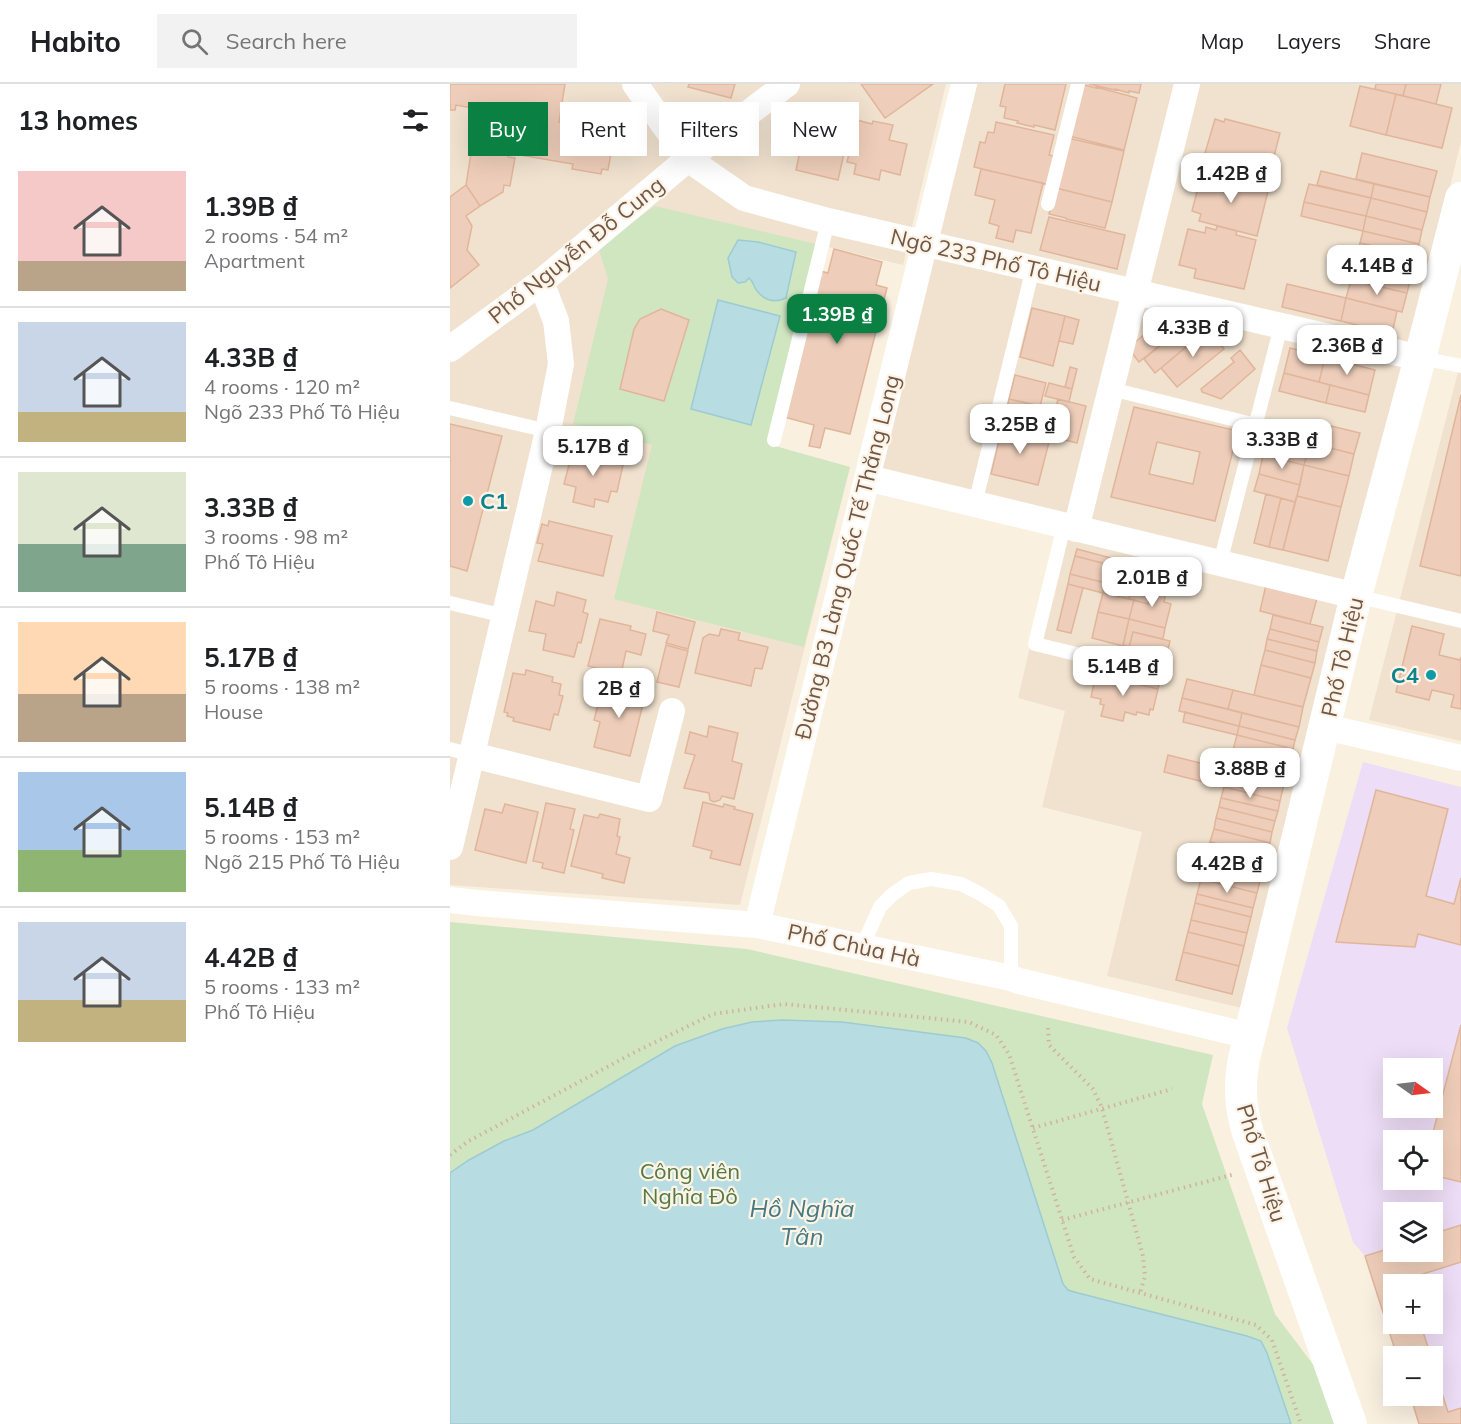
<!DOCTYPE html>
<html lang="en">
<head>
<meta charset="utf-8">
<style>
  body { margin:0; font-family:Mulish,sans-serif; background:#f2f2f2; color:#202124; height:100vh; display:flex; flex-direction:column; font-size:22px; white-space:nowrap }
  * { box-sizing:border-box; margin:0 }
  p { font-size:20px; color:#757577 }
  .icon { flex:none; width:33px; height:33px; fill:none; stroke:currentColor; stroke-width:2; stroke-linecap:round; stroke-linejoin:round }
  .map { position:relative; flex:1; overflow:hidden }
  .side { display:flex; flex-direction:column; background:#fff; width:450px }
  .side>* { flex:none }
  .hud { position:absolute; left:18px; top:18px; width:570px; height:54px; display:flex; gap:12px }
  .needle { width:39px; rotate:104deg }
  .controls { position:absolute; left:933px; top:974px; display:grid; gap:12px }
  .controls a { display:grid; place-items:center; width:60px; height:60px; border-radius:0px; background:#fff; box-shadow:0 6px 24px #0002; font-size:30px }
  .price { position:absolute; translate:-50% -51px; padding:0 14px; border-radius:12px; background:#fff; color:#222; font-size:20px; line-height:39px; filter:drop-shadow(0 2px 3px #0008) }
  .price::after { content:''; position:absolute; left:50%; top:36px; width:18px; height:14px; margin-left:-9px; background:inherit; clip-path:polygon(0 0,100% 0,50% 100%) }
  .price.selected { background:#0b8043; color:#fff }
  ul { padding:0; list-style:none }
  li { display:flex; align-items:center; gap:18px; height:150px; padding:0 18px }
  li+li { border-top:2px solid #e0e0e0 }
  li span { display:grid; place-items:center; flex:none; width:168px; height:120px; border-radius:0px; color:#555 }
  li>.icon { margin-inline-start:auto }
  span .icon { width:72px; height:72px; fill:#fffc; stroke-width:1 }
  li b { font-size:26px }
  h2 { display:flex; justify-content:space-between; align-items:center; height:72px; padding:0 18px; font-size:26px }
  .tag { padding:0 21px; border-radius:0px; background:#fff; box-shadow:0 6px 24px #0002; font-size:21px; line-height:54px }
  .tag.selected { background:#0b8043; color:#fff }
  header { display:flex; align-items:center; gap:36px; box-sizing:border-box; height:84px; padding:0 30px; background:#fff; border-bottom:2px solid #e0e0e0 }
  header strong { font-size:28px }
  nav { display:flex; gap:33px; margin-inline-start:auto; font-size:21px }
  .search { width:420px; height:54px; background:#f2f2f2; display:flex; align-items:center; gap:15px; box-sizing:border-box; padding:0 21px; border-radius:0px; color:#757577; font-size:22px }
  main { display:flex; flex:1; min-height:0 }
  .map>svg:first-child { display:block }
  .residential { fill:#f1e2cf }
  .education { fill:#edddf6; fill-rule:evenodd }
  .green { fill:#d0e6c0 }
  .water { fill:#b7dce2; stroke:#9dcbd3; stroke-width:1.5 }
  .building { fill:#eeceba; stroke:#e0b59b; stroke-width:1.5; fill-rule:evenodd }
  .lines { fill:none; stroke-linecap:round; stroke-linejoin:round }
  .path { stroke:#d2b29e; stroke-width:4; stroke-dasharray:1.5 4.5; stroke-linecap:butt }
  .service { stroke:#fff; stroke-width:14 }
  .minor { stroke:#fff; stroke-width:26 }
  .tertiary { stroke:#fff; stroke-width:32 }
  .culture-dot { fill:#0f9aa8; stroke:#fef4e6; stroke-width:2 }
  .labels { text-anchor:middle; stroke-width:4.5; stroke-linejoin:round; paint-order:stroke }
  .street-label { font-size:22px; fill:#6f5749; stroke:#fef4e6 }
  .culture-label { font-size:22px; font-weight:bold; fill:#0d838f; stroke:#fef4e6; text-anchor:start }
  .park-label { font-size:22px; fill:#557a45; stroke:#fef4e6 }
  .water-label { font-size:24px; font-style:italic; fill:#457882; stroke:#fef4e6 }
</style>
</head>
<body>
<header>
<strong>Habito</strong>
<div class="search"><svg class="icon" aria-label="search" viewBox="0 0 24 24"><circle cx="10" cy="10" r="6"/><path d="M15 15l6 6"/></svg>Search here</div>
<nav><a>Map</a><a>Layers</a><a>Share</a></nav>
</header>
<main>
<section class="side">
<h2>13 homes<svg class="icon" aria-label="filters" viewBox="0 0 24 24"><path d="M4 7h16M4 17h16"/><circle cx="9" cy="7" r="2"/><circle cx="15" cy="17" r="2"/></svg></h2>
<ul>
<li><span style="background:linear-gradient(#f6c9c9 75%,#b9a48a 0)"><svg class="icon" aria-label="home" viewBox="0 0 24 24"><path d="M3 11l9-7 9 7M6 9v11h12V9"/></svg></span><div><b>1.39B ₫</b><p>2 rooms · 54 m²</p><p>Apartment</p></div></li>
<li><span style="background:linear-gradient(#c9d6e8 75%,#c2b280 0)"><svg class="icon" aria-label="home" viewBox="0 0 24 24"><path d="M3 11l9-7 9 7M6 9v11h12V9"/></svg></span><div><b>4.33B ₫</b><p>4 rooms · 120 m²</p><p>Ngõ 233 Phố Tô Hiệu</p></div></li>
<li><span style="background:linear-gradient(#dfe7d0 60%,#7fa58c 0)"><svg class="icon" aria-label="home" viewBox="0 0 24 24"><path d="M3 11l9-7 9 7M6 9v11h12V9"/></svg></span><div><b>3.33B ₫</b><p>3 rooms · 98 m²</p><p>Phố Tô Hiệu</p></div></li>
<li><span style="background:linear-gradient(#ffd9b3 60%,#b9a48a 0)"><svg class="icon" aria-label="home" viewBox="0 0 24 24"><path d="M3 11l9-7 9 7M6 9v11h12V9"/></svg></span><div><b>5.17B ₫</b><p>5 rooms · 138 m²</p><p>House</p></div></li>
<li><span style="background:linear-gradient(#a9c7e8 65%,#8fb573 0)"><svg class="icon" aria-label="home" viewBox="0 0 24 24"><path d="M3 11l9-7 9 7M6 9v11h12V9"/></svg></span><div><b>5.14B ₫</b><p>5 rooms · 153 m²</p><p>Ngõ 215 Phố Tô Hiệu</p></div></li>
<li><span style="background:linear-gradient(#c9d6e8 65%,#c2b280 0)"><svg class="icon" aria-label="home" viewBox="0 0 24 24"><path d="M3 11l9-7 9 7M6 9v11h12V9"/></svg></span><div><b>4.42B ₫</b><p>5 rooms · 133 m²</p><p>Phố Tô Hiệu</p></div></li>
</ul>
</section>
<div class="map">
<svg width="1011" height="1340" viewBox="0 0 1011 1340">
  <rect width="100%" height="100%" fill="#faf0e0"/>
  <!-- residential -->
  <path class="residential" d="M0,0H496L453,181L366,160L318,361L400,383L290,821L0,801Z
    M520,0H1011V58L903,498L429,383Z
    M1011,276V657L919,636Z
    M606,451L898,520L800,926L657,892L692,748L592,723L615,627L568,614Z"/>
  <!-- education -->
  <path class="education" d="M913,678L1011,703V1340H969L960,1311H982V1272H947L915,1172L903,1158L837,944ZM944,984H982V1023H944ZM944,1056H982V1095H944ZM944,1128H982V1167H944ZM944,1200H982V1239H944Z"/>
  <!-- green -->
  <path class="green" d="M205,122L366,160L318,360L400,383L354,563L164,515L202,361L123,340L158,195L148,163Z
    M0,838L297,865L763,971L752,1020L825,1230L871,1291L888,1340H0Z"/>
  <!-- water -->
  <path class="water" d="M288,156L308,158L346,168L336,214C325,219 315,217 307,207C303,202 304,198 299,194L295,198L288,199L282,193L278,174Z
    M268,216L330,232L301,341L241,325Z
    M332,936L392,938L516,954L528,959L536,967L542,979L613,1200L618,1206L628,1209L797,1252L811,1257L817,1269L841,1340H0V1089L19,1076L54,1057L83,1046L225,962L272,945L302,938Z"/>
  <!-- building -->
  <path class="building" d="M0,0H115L109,38L129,41L130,35L159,40L158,46L165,47L158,86L152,85L151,90L122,85L123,80L59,69L58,73L65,74L60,102L54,101L53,108L30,122L16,101L28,25L6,21L5,26H0Z
    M239,0H285L281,14L238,3Z
    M411,0H483L435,34Z
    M555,0H616L605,46L584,41V43L567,39L568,37L554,34L556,23L550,22Z
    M631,0L646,4V3L687,14L674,66L619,52Z
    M639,0H691L689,9L679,7V9L665,5V6Z
    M926,0H956L953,12L925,5Z
    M956,0H991L986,20L953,12Z
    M910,2L946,10L936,51L900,42Z
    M946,10L1002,24L992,64L936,51Z
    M765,35L774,38L775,35L830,49L817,100L754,85L756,77L753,76Z
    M407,36L422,40L423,37L443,41L439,56L457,60L450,91L431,86L429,96L404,90L406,80L397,78Z
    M357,37L399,47L388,96L346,86L350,67L339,65L343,49L354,51Z
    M546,38L604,51L599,71L607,73L600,101L524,83L530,58L535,59L538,48L544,49Z
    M618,54L674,67L662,118L606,104Z
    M912,69L987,87L980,113L906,95Z
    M531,85L593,99L581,149L566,146L563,158L546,154L549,142L539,139L545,116L525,111Z
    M871,87L924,100L921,114L867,101Z
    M770,91L819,103L807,152L749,137L751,130L742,127L751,92L769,97Z
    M859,100L921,114L916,132L854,118Z
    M924,100L980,113L977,128L921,114Z
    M16,101L30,122L16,132L22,142L17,166L29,181L0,204V113Z
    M606,104L662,118L655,144L616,135V134L599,130Z
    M921,114L977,128L972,146L916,132Z
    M854,118L916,132L913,147L851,132Z
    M916,132L972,146L969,160L913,147Z
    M599,133L675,151L667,185L590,166Z
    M767,142L787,147L786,151L806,156L794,205L744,194L746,185L729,181L738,145L755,149L756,143L766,146Z
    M913,147L969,160L966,172L910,159Z
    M910,159L966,172L961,193L905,179Z
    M384,165L432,178L426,201L437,204L400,350L375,344L370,364L359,362L364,341L334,333L370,187L378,189Z
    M905,179L961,193L957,209L901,196Z
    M901,196L957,209L952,228L896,214Z
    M837,200L896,214L891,237L832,223Z
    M896,214L947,227L942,250L891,237Z
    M582,224L615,232L603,282L570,273Z
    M211,225L239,236L214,317L170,305L184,245L190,235Z
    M615,232L629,236L623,260L609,257Z
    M707,240L718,255L689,278L678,264Z
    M758,245L774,265L727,303L711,284Z
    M726,249L737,262L705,289L694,275Z
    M840,264L875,273L869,298L834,289Z
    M790,266L805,285L771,315L752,308L751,305L784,278L781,274Z
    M875,273L925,286L919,311L869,298Z
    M620,283L627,285L622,305L615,303Z
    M834,289L880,301L876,319L829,307Z
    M565,291L596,299L590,322L559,315Z
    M599,299L622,305L619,318L595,312Z
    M880,301L919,311L915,328L876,319Z
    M1011,311V492L970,482Z
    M559,315L588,322L582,346L553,340Z
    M608,315L636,322L627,359L599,352Z
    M684,323L788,347L765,437L661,413ZM707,358L750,368L743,400L699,390Z
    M865,338L910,349L904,370L860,359Z
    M0,340L52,352L17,487L0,482Z
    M553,340L582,346L580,353L599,358L588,401L541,390Z
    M819,350L860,360L854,381L813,371Z
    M860,359L904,370L899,392L854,381Z
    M135,364L163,371L161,378L173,381L167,408L161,407L158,418L145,415L144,423L123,418L126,403L114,400L122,369L133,372Z
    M813,371L854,381L850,401L809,390Z
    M854,381L899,392L891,423L847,412Z
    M809,390L850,401L845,418L804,407Z
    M816,410L831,414L819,463L804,459Z
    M847,412L891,423L878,477L833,466Z
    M831,414L845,418L833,466L819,463Z
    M99,437L162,452L153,492L88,477L93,460L87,459L92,440L98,442Z
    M627,465L661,474L660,481L625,472Z
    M625,472L660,481L656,499L620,490Z
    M669,475L702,483L701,490L668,482Z
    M660,481L687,487L679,515L653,509Z
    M687,487L705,491L698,520L679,515Z
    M620,490L656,499L653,509L618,500Z
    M703,499L717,503L714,518L721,520L715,544L679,535L684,516L698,520Z
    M618,500L633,504L621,549L607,546Z
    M816,501L867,514L860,540L810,527Z
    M107,508L136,516L133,528L138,530L131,559L128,558L124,573L93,566L96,550L79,547L86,517L104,522Z
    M653,509L684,516L679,535L648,528Z
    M207,528L245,538L238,565L216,559L219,551L203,547Z
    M648,528L679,535L673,562L642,554Z
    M823,531L873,543L869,558L820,545Z
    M150,535L181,542L180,546L196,550L191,571L176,567L171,590L138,582Z
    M679,535L715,544L713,555L683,548L679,563L673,561Z
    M962,542L994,550L989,571L1010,576L1011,573V625L1001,623L1004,611L982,606L979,616L946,608Z
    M271,545L290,549L288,556L318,563L312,585L305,584L301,602L245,589L253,554L259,550L269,552Z
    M820,545L869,558L867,567L817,555Z
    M683,548L720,557L708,605L671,596Z
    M817,555L867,567L865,579L815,566Z
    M216,561L238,567L229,603L207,598Z
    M815,566L865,579L861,594L811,581Z
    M811,581L861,594L853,623L804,611Z
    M76,586L103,593L102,598L111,600L109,611L113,612L108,631L104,630L100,646L63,637L64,634L57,632L58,629L54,628L63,589L75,591Z
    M646,590L708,605L703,626L700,625L699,631L687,628L686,631L675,628L673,637L651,632L654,621L650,620L651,615L641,613Z
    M737,595L783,606L778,625L732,614Z
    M167,601L196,608L180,672L144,663L150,638L144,636L152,605L165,609Z
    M783,606L853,623L849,643L778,625Z
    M732,614L792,629L789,642L729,627Z
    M735,628L789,642L787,651L733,638Z
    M792,629L849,643L845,656L789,642Z
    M259,642L288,649L282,677L292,680L284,715L272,712L270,716L264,718L260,716L259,709L234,704L245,671L235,669L240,648L257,653Z
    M789,642L845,656L843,665L787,651Z
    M787,651L843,665L839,680L783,666Z
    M718,671L778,686L774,703L714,688Z
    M778,686L834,700L830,717L774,703Z
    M774,703L830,717L828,727L771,714Z
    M926,706L998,725L976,812L1004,820L1011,794V861L968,850L965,863L886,858Z
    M771,714L828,727L825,737L769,723Z
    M253,718L273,723L274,720L285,723L284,725L303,730L290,781L260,774L262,767L243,762Z
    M96,719L125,725L120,745L124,746L114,789L92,784L93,779L83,777Z
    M55,720L88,728L76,779L25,766L35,725L52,729Z
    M769,723L825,737L822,748L766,734Z
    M150,730L170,735L167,752L170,753L166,770L180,774L174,799L152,794L153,790L121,782L134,731L148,734Z
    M766,734L822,748L820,759L764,745Z
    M764,745L820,759L817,771L760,758Z
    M760,758L817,771L813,786L757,772Z
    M757,772L813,786L810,797L754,783Z
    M754,783L810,797L807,809L751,795Z
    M751,795L807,809L803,824L747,810Z
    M747,810L803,824L801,833L745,819Z
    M745,819L801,833L797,849L741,836Z
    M741,836L797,849L794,862L738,848Z
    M738,848L794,862L789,882L733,868Z
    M733,868L789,882L782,910L726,896Z
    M1011,941V1098L982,1091V1056H981Z
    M1011,1141V1178L957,1195L958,1200H944V1239H970L981,1272H947L915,1172L944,1163V1167H982V1150Z
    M982,1278L998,1328L1011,1324V1340H969L960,1311H982Z"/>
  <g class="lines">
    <!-- path -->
    <path class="path" d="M598,944L599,961L643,1005L652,1024L693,1172L695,1192L690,1209
      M583,1044L722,1005
      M0,1071L17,1058L187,967L263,930L334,920L519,938L546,951L559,970L624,1173L640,1195L806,1241L822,1256L851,1340
      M612,1136L785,1090"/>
    <!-- service -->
    <path class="service" d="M598,120L628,0
      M970,274L1011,282
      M661,305L806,341
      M0,324L98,347
      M324,356L378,137
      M525,420L583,184
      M614,442L585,560L672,581
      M770,479L831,242
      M906,512L1011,537
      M0,519L55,532
      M0,665L22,671
      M412,863L430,823L443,810L459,799L481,795L511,800L529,809L549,822L561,842V894"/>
    <!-- minor -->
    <path class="minor" d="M185,0L238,75L294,114L378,137L970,274
      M0,265L91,198L238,75L337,0
      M417,394L906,512
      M626,445L737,0
      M875,643L1011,674
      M22,671L199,715L222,627
      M0,763L98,347L111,280L106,237L91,198
      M0,816L27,819L307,841L561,894L569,897L800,952
      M307,841L514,0"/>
    <!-- tertiary -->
    <path class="tertiary" d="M901,1340L798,1049C790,1022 789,1002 794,975L906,512L970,274L1011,114"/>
  </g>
  <!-- markers -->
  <g class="culture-dot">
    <circle cx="18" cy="417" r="6"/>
    <circle cx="981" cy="591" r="6"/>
  </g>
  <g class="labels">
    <!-- street labels -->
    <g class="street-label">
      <text transform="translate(126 166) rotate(-39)" y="8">Phố Nguyễn Đỗ Cung</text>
      <text transform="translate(546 176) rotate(13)" y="8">Ngõ 233 Phố Tô Hiệu</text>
      <text transform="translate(397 473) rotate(-76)" y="8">Đường B3 Làng Quốc Tế Thăng Long</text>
      <text transform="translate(892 573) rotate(-77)" y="8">Phố Tô Hiệu</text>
      <text transform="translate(404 861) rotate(12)" y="8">Phố Chùa Hà</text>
      <text transform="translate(812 1079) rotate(73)" y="8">Phố Tô Hiệu</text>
    </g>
    <!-- culture labels -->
    <g class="culture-label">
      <text x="30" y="425">C1</text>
      <text x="969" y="599" text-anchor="end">C4</text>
    </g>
    <!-- park labels -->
    <g class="park-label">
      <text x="240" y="1095">Công viên<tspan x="240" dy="25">Nghĩa Đô</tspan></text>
    </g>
    <!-- water labels -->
    <g class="water-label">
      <text x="352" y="1133">Hồ Nghĩa<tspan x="352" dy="28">Tân</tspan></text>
    </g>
  </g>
</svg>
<div class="controls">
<a><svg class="needle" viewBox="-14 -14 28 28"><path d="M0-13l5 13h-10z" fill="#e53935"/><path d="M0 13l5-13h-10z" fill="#757577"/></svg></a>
<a><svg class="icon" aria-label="locate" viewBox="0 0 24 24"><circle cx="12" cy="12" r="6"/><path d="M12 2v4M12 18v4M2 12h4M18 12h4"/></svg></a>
<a><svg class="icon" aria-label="layers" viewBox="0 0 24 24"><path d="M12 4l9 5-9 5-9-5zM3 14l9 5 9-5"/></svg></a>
<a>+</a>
<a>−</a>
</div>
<b class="price" style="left:781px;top:120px">1.42B ₫</b>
<b class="price" style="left:927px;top:212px">4.14B ₫</b>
<b class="price selected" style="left:387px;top:261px">1.39B ₫</b>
<b class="price" style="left:743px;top:274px">4.33B ₫</b>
<b class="price" style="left:897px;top:292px">2.36B ₫</b>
<b class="price" style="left:570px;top:371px">3.25B ₫</b>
<b class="price" style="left:832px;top:386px">3.33B ₫</b>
<b class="price" style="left:143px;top:393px">5.17B ₫</b>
<b class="price" style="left:702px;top:524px">2.01B ₫</b>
<b class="price" style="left:673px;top:613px">5.14B ₫</b>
<b class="price" style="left:169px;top:635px">2B ₫</b>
<b class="price" style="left:800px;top:715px">3.88B ₫</b>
<b class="price" style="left:777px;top:810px">4.42B ₫</b>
<div class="hud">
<a class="tag selected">Buy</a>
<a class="tag">Rent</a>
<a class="tag">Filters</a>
<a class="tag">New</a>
</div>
</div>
</main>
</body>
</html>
